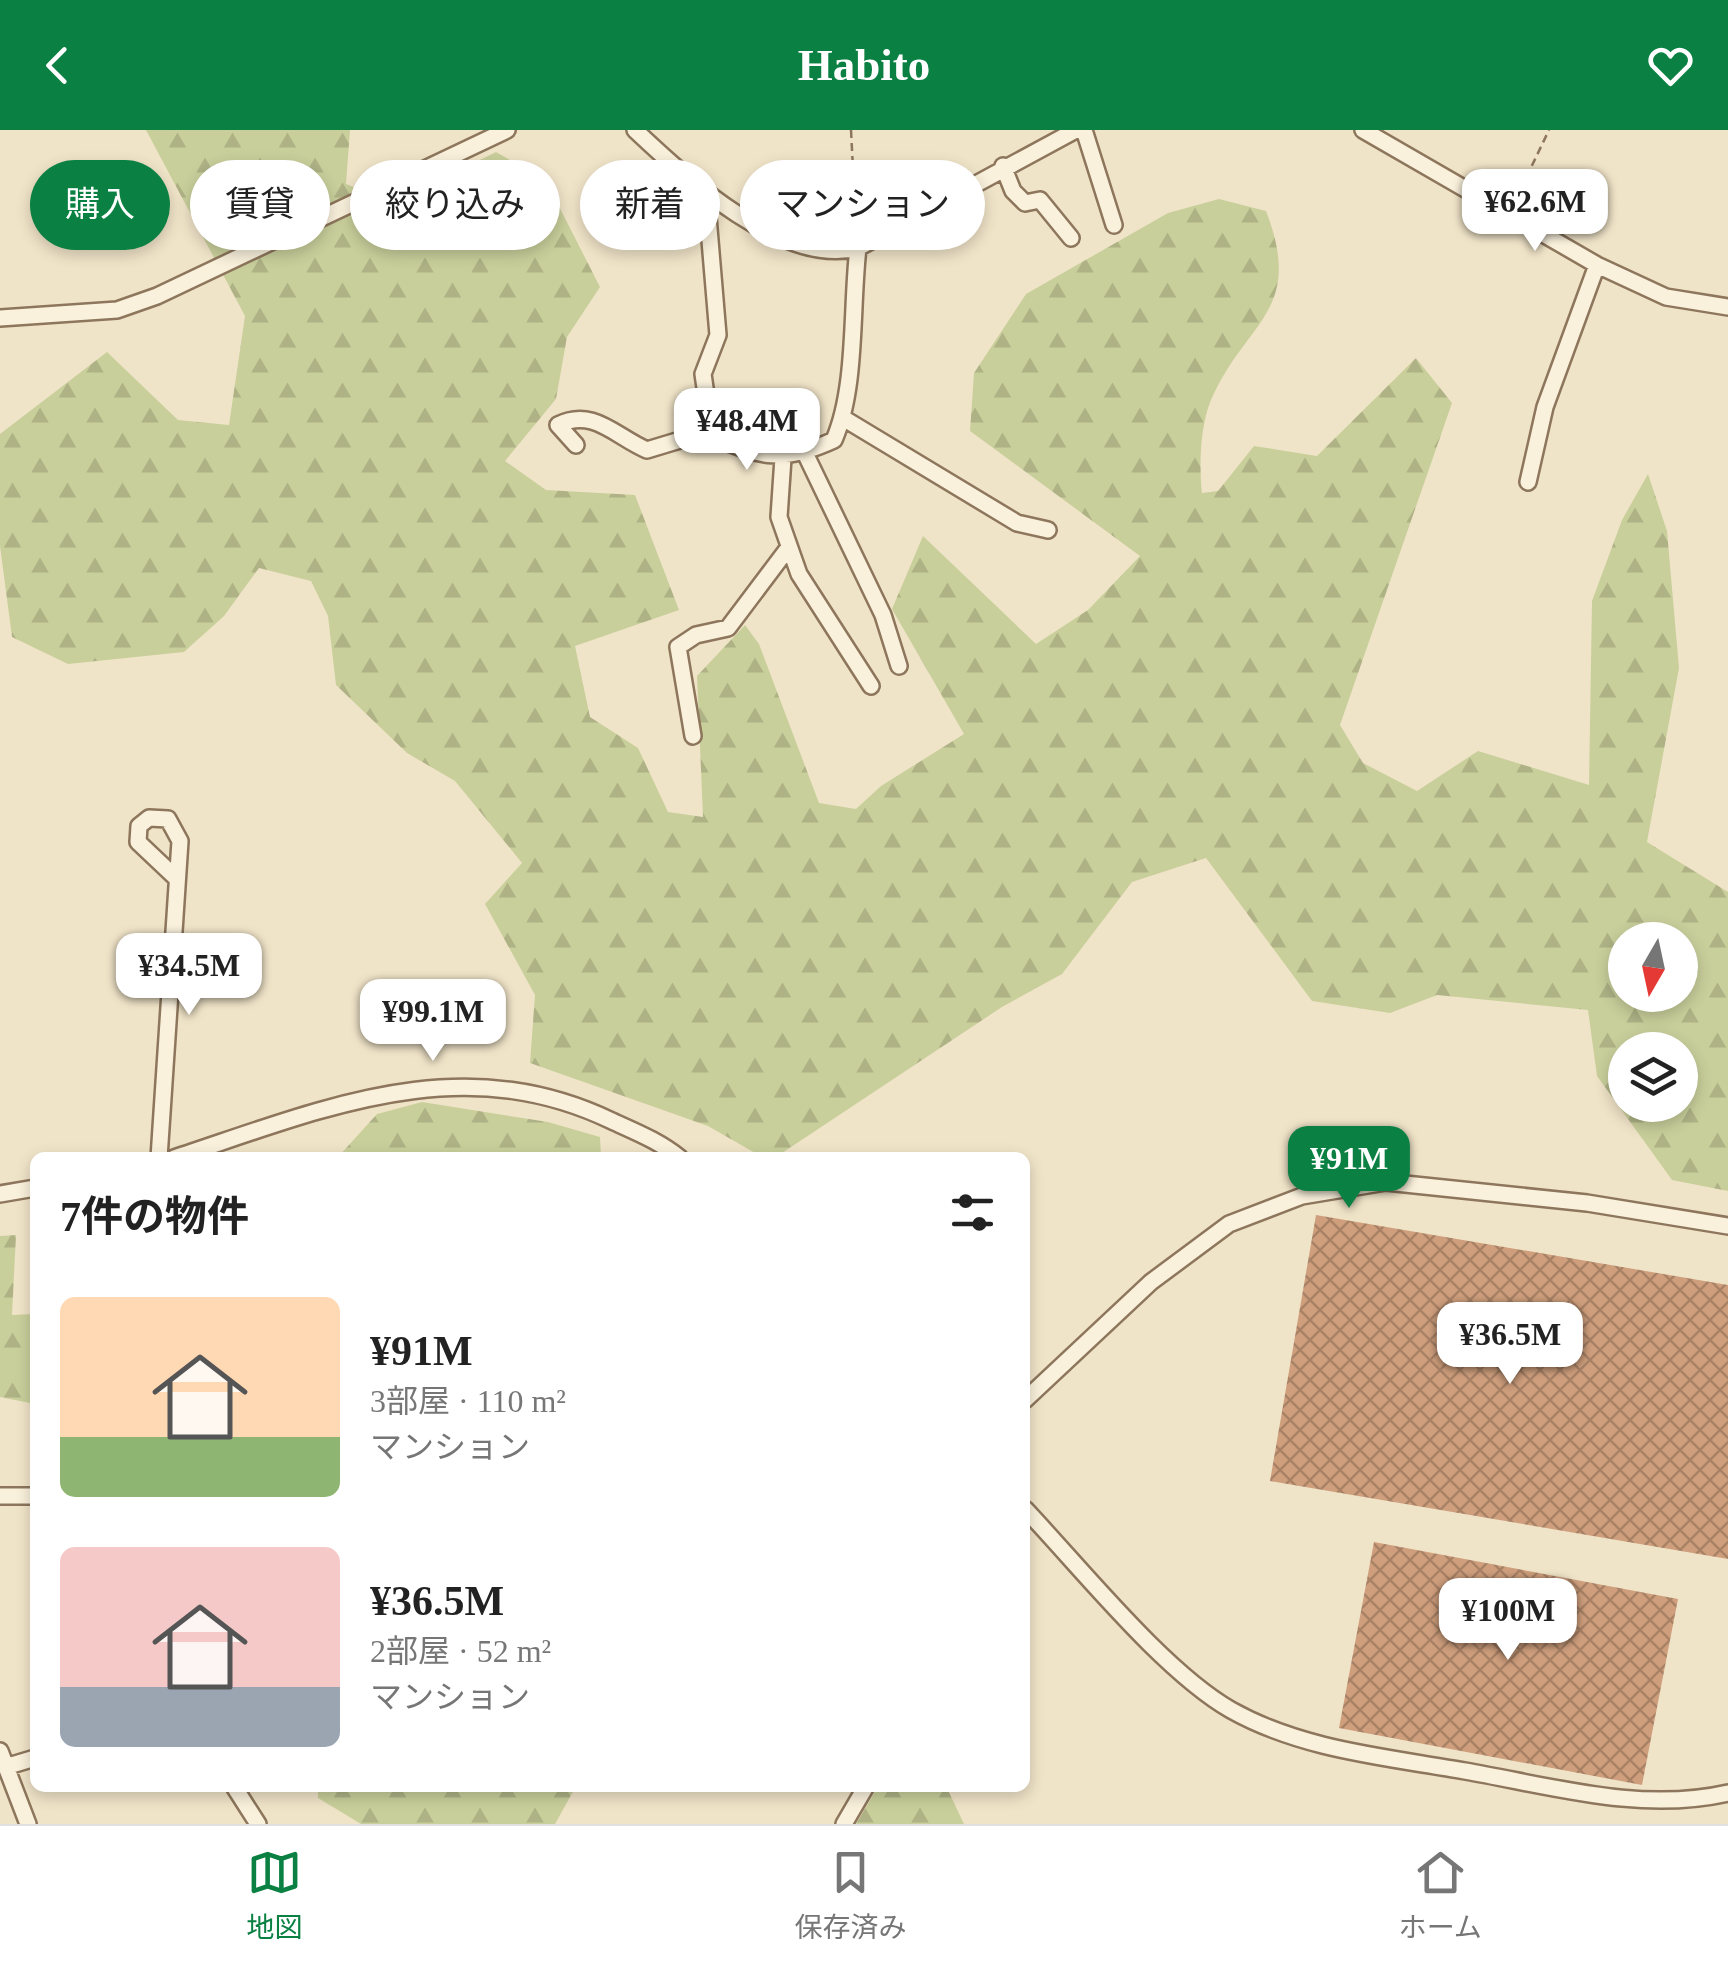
<!DOCTYPE html>
<html lang="ja">
<head>
<meta charset="utf-8">
<style>
  body { margin:0; font-family:"Times New Roman","Noto Sans JP",serif; background:#f6f6f6; color:#222; height:100vh; display:flex; flex-direction:column; font-size:38px; white-space:nowrap }
  * { box-sizing:border-box; margin:0 }
  p { font-size:32px; color:#767676 }
  .icon { flex:none; width:55px; height:55px; fill:none; stroke:currentColor; stroke-width:2; stroke-linecap:round; stroke-linejoin:round }
  .map { position:relative; flex:1; overflow:hidden }
  .panel { position:absolute; left:30px; top:1022px; width:1000px; height:640px; display:flex; flex-direction:column; background:#fff; border-radius:15px; box-shadow:0 5px 15px #0003 }
  .panel>* { flex:none }
  .banner { position:absolute; left:30px; top:30px; width:1000px; height:90px; display:flex; gap:20px }
  .needle { width:65px; rotate:189deg }
  .buttons { position:absolute; left:1608px; top:792px; display:grid; gap:20px }
  .buttons a { display:grid; place-items:center; width:90px; height:90px; border-radius:50%; background:#fff; box-shadow:0 5px 15px #0003; font-size:50px }
  .price { position:absolute; translate:-50% -85px; padding:0 22px; border-radius:20px; background:#fff; color:#222; font-size:32px; line-height:65px; filter:drop-shadow(0 2px 5px #0008) }
  .price::after { content:''; position:absolute; left:50%; top:60px; width:30px; height:22px; margin-left:-15px; background:inherit; clip-path:polygon(0 0,100% 0,50% 100%) }
  .price.on { background:#0b8043; color:#fff }
  ul { padding:0; list-style:none }
  li { display:flex; align-items:center; gap:30px; height:250px; padding:0 30px }
  li span { display:grid; place-items:center; flex:none; width:280px; height:200px; border-radius:15px; color:#555 }
  li>.icon { margin-inline-start:auto }
  span .icon { width:120px; height:120px; fill:#fffc; stroke-width:1 }
  li b { font-size:42px }
  h2 { display:flex; justify-content:space-between; align-items:center; height:120px; padding:0 30px; font-size:42px }
  .pill { padding:0 35px; border-radius:45px; background:#fff; box-shadow:0 5px 15px #0003; font-size:35px; line-height:90px }
  .pill.on { background:#0b8043; color:#fff }
  header { display:flex; justify-content:space-between; align-items:center; height:130px; padding:0 30px; background:#0b8043; color:#fff; font-size:45px; font-weight:700 }
  .menu { display:flex; justify-content:space-around; align-items:center; height:140px; border-top:2px solid #e0e0e0; background:#fff; font-size:28px; color:#767676 }
  .menu a { display:grid; justify-items:center; gap:5px }
  .menu .on { color:#0b8043 }
  .map>svg:first-child { display:block }
  .forest { fill:url(#forest-firs); fill-rule:evenodd }
  .building { fill:url(#building-cross-hatch) }
  .lines { fill:none; stroke-linecap:round; stroke-linejoin:round }
  .minor-casing { stroke:#8d765c; stroke-width:20 }
  .path { stroke:#8d765c; stroke-width:2.5; stroke-dasharray:8 5; stroke-linecap:butt }
  .minor { stroke:#faf1dc; stroke-width:15 }
</style>
</head>
<body>
<header><svg class="icon" aria-label="back" viewBox="0 0 24 24"><path d="M15 5l-7 7 7 7"/></svg>Habito<svg class="icon" aria-label="heart" viewBox="0 0 24 24"><path d="M12 20l-8-8c-3-5 5-10 8-4 3-6 11-1 8 4z"/></svg></header>
<div class="map">
<svg width="1728" height="1694" viewBox="0 0 1728 1694">
  <defs>
    <pattern id="forest-firs" width="22" height="20" patternUnits="userSpaceOnUse" patternTransform="scale(2.5)"><rect width="22" height="20" fill="#c9cf9b"/><path d="M5 1l3.5 6h-7zM16 11l3.5 6h-7z" fill="#aeb285"/></pattern>
    <pattern id="building-cross-hatch" width="8" height="8" patternUnits="userSpaceOnUse" patternTransform="scale(2.5)"><rect width="8" height="8" fill="#cf9f7d"/><path d="M0 0l8 8M0 8l8-8" fill="none" stroke="#a98266"/></pattern>
  </defs>
  <rect width="100%" height="100%" fill="#f0e4c8"/>
  <!-- forest -->
  <path class="forest" d="M146,0H350L346,54L394,73L496,22L546,51L600,157L567,207L556,269L505,331L546,360L635,365L679,480L575,516L590,587L638,618L668,682L703,687L697,546L745,495L759,514L819,673L856,679L881,656L964,604L892,479L923,406L1036,514L1088,480L1140,426L970,301L974,243L1026,164L1168,83L1219,69L1266,81C1305,182 1246,190 1211,270C1200,296 1199,336 1202,363L1218,361L1254,316L1317,326L1416,228L1452,273L1340,595L1363,633L1417,661L1478,621L1589,655L1592,471L1622,390L1648,344L1667,401L1679,538L1647,712L1728,762V1061L1672,1050L1597,946L1588,880L1437,865L1390,883L1312,871L1206,728L1132,752L1062,844L1002,877L776,1027H762L708,996L530,933L535,865L485,774L522,733L455,651L407,623L336,555L328,486L311,451L259,438L224,486L184,522L68,534L12,507L0,416V304L107,222L178,290L229,295L245,186ZM1625,810H1680V865H1625ZM1625,920H1680V975H1625Z
    M422,972L548,992L600,1007L601,1027H338L377,984Z
    M16,1105L12,1185L35,1184V1274L0,1267V1106Z
    M318,1658H575L555,1694H361L318,1668Z
    M877,1658H947L964,1694H856Z"/>
  <!-- building -->
  <path class="building" d="M1316,1085L1728,1155V1429L1270,1351Z
    M1374,1412L1678,1469L1642,1655L1339,1598Z"/>
  <g class="lines">
    <defs>
      <path id="minor" d="M635,0C686,48 782,137 858,118L1076,0
        M1084,0L1114,95
        M1363,0L1597,135L1666,167L1728,177
        M1003,36L1013,61L1025,73L1040,70L1071,108
        M706,63L718,205L703,244L712,306C761,328 784,333 834,310C857,257 851,177 858,118
        M0,188L117,180L157,166L507,0
        M843,288L1017,393L1048,400
        M576,315L558,295C593,277 616,307 647,320L710,301
        M805,323L883,485L899,536
        M783,328L779,387L799,444L871,556
        M1528,352L1545,277L1597,135
        M693,606L678,517L696,505L728,498L789,417
        M159,1028L180,711L168,689L149,688L139,696L138,712L175,747
        M174,1028C323,979 460,918 612,991C636,1002 659,1011 680,1028
        M0,1064L35,1058
        M1025,1270L1151,1152L1229,1094L1302,1066L1386,1052L1587,1073L1728,1096
        M0,1366H35
        M1025,1379C1081,1438 1163,1541 1231,1580C1302,1620 1386,1627 1465,1641C1551,1656 1641,1683 1728,1663
        M0,1621L28,1694
        M5,1637L35,1628
        M235,1658L258,1694
        M844,1694L865,1658"/>
    </defs>
    <!-- minor casing -->
    <use href="#minor" class="minor-casing"/>
    <!-- path -->
    <path class="path" d="M851,0L856,98
      M1515,71L1549,0"/>
    <!-- minor -->
    <use href="#minor" class="minor"/>
  </g>
</svg>
<div class="buttons">
<a><svg class="needle" viewBox="-14 -14 28 28"><path d="M0-13l5 13h-10z" fill="#e53935"/><path d="M0 13l5-13h-10z" fill="#767676"/></svg></a>
<a><svg class="icon" aria-label="layers" viewBox="0 0 24 24"><path d="M12 4l9 5-9 5-9-5zM3 14l9 5 9-5"/></svg></a>
</div>
<b class="price" style="left:1535px;top:124px">¥62.6M</b>
<b class="price" style="left:747px;top:343px">¥48.4M</b>
<b class="price" style="left:189px;top:888px">¥34.5M</b>
<b class="price" style="left:433px;top:934px">¥99.1M</b>
<b class="price on" style="left:1349px;top:1081px">¥91M</b>
<b class="price" style="left:1510px;top:1257px">¥36.5M</b>
<b class="price" style="left:1508px;top:1533px">¥100M</b>
<div class="banner">
<a class="pill on">購入</a>
<a class="pill">賃貸</a>
<a class="pill">絞り込み</a>
<a class="pill">新着</a>
<a class="pill">マンション</a>
</div>
<section class="panel">
<h2>7件の物件<svg class="icon" aria-label="filters" viewBox="0 0 24 24"><path d="M4 7h16M4 17h16"/><circle cx="9" cy="7" r="2"/><circle cx="15" cy="17" r="2"/></svg></h2>
<ul>
<li><span style="background:linear-gradient(#ffd9b3 70%,#8fb573 0)"><svg class="icon" aria-label="home" viewBox="0 0 24 24"><path d="M3 11l9-7 9 7M6 9v11h12V9"/></svg></span><div><b>¥91M</b><p>3部屋 · 110 m²</p><p>マンション</p></div></li>
<li><span style="background:linear-gradient(#f6c9c9 70%,#9aa5b1 0)"><svg class="icon" aria-label="home" viewBox="0 0 24 24"><path d="M3 11l9-7 9 7M6 9v11h12V9"/></svg></span><div><b>¥36.5M</b><p>2部屋 · 52 m²</p><p>マンション</p></div></li>
</ul>
</section>
</div>
<nav class="menu">
<a class="on"><svg class="icon" aria-label="map" viewBox="0 0 24 24"><path d="M3 6l6-2 6 2 6-2v14l-6 2-6-2-6 2zM9 4v14M15 6v14"/></svg>地図</a>
<a><svg class="icon" aria-label="saved" viewBox="0 0 24 24"><path d="M7 4h10v16l-5-4-5 4z"/></svg>保存済み</a>
<a><svg class="icon" aria-label="home" viewBox="0 0 24 24"><path d="M3 11l9-7 9 7M6 9v11h12V9"/></svg>ホーム</a>
</nav>
</body>
</html>
